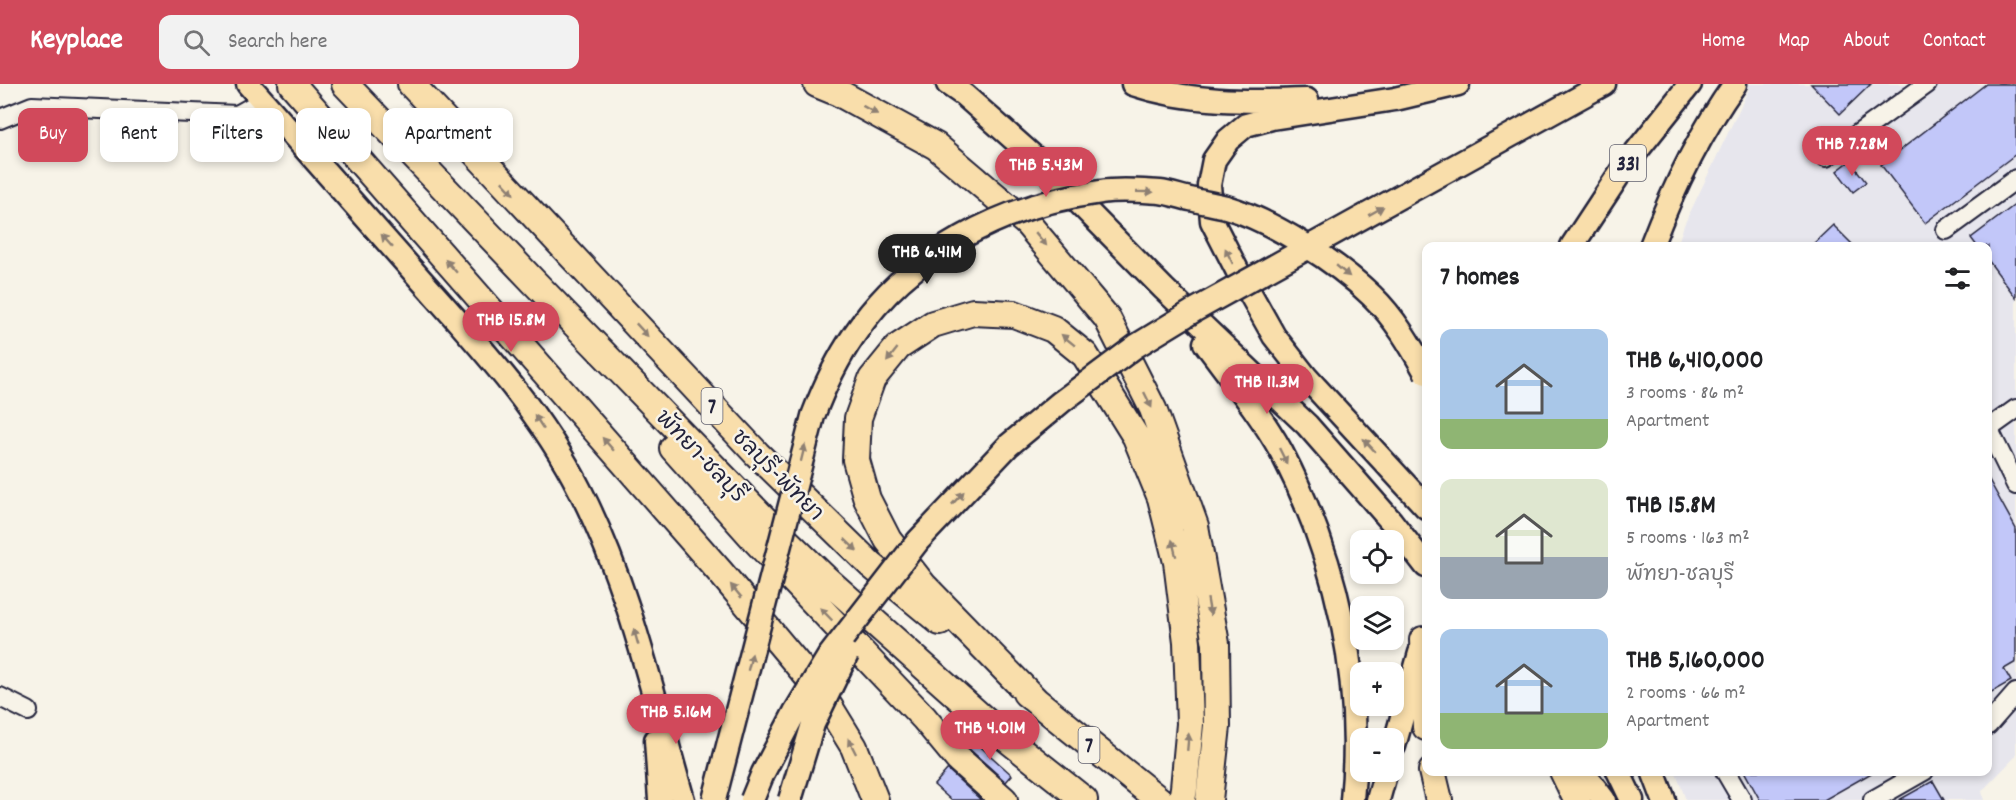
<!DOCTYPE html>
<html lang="en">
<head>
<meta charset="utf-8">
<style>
  body { margin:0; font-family:Dekko,"Playpen Sans Thai",sans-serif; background:#f2f2f2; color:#202124; height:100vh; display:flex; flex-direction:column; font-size:22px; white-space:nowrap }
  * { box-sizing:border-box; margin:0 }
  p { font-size:20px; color:#757577 }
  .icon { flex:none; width:33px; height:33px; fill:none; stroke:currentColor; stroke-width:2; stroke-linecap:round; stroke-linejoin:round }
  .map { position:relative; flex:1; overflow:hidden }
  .drawer { position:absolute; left:1422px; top:158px; width:570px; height:534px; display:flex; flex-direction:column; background:#fff; border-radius:12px; box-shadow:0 3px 9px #0003 }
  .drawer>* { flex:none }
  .top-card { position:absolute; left:18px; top:24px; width:570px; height:54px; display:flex; gap:12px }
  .fabs { position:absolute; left:1350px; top:446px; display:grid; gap:12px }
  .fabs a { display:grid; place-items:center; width:54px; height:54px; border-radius:12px; background:#fff; box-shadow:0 3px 9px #0003; font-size:30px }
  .price { position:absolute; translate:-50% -51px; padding:0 14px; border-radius:21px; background:#d1495b; color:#fff; font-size:20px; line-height:39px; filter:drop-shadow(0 2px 3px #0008) }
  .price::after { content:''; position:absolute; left:50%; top:36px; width:18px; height:14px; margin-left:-9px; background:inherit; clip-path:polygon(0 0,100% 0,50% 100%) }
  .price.on { background:#222; color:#fff }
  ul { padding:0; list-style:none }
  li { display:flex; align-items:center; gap:18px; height:150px; padding:0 18px }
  li span { display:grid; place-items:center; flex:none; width:168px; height:120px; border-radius:12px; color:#555 }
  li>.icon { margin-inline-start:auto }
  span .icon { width:72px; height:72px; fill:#fffc; stroke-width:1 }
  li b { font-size:26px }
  h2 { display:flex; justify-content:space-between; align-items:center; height:72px; padding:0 18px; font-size:26px }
  .chip { padding:0 21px; border-radius:12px; background:#fff; box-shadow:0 3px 9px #0003; font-size:21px; line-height:54px }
  .chip.on { background:#d1495b; color:#fff }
  header { display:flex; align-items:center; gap:36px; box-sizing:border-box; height:84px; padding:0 30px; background:#d1495b; color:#fff }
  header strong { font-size:28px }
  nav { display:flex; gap:33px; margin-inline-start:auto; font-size:21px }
  .search { width:420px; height:54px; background:#f2f2f2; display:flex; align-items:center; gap:15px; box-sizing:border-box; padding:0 21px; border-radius:12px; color:#757577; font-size:22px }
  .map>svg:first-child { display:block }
  .built { fill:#e7e6ed }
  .building { fill:#c2c7f9; stroke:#22223b; stroke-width:1.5 }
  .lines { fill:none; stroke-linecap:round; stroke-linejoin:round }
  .minor-casing { stroke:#22223b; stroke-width:22 }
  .major-casing { stroke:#22223b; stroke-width:27 }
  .highway-casing { stroke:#22223b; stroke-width:30 }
  .minor { stroke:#f7f3e8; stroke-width:18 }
  .major { stroke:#f9deab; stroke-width:22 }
  .highway { stroke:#f9deab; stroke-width:26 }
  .major-bridge-casing { stroke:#22223b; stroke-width:27; stroke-linecap:butt }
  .major-bridge { stroke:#f9deab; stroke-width:22 }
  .oneway { fill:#8e8073 }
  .labels { text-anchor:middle; stroke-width:5; stroke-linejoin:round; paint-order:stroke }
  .shield { fill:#f7f3e8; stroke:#62616f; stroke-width:1.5 }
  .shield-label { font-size:21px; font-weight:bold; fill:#22223b }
  .street-label { font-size:22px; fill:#22223b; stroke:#f7f3e8 }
</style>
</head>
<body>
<header>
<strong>Keyplace</strong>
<div class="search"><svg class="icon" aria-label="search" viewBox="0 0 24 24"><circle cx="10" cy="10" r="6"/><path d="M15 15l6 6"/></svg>Search here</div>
<nav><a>Home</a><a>Map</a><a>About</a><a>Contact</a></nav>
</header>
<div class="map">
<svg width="2016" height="716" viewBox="0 0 2016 716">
  <rect width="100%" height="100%" fill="#f7f3e8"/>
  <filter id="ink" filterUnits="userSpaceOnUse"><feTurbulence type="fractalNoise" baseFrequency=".0167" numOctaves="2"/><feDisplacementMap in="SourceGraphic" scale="12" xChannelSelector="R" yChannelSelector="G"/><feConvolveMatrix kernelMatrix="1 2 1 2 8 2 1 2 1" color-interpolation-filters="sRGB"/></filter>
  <g filter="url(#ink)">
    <!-- built -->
    <path class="built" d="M1746,0H2016V672L1982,707L1984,716H1686L1675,687H1988V162H1677L1684,141L1749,5Z"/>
    <!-- building -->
    <path class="building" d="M1811,0H1871L1840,30Z
      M1986,0H2016V70L1925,139L1881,81Z
      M1850,77L1866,98L1853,108L1837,87Z
      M2016,120V214L1988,176V162H1977L1971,154Z
      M1833,141L1854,162H1811Z
      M1988,394L2016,445V578L2004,585L2011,597L1988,610Z
      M973,656L1012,691L1006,698L967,663Z
      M947,686H948L981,716H951L934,701Z
      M1744,687H1875L1824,716H1760Z
      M1933,697L1944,716H1899Z"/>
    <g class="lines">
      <defs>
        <path id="minor" d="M0,35L32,22L237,31L262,17
          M1826,73L1927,0
          M1946,146L2016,95
          M1988,344L2016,401
          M1988,345L2016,325
          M0,613L28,627
          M1988,641L2016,609
          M1725,687L1742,716
          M1873,716L1924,687"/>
        <path id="major" d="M248,0C306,65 364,131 422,197C480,262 541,328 580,406C630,504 653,612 683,716
          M948,0L964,11L1034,73L1164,205L1307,341L1391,437L1426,482
          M1133,0C1189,19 1248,18 1307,16
          M1515,49L1604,0
          M1572,162L1624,83L1690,0
          M1651,162C1673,105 1699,50 1735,0
          M1205,259C1231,294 1260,329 1281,367C1337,474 1364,596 1352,716
          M1426,423L1307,294L1274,252L1237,186L1212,137L1209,101L1214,76L1228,56L1246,41L1272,34L1395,15L1458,0
          M656,656L660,716
          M1394,662L1420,569
          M1582,687L1604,716
          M1618,687L1632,716
          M1653,687L1664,716
          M1378,716L1386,687"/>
        <path id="highway" d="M292,0L721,489L819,606L854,663L875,716
          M345,0L534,198L766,437L826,495L991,642L1084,716
          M411,0L757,370L871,481L940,538
          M817,0L839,9L936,62L1027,139L1107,234L1153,325L1195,442L1216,560L1217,642L1209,716
          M673,364L756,457L924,634L958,675L1004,716
          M1423,556L1426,643
          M1026,609L1159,716
          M1038,619L923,501L888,456L867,415L856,376L858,334L872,295L898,263L933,240L973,228L1014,230L1053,245L1085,271L1136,353L1161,414L1177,478L1187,558L1190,640L1184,704L1182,716
          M1432,687L1439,716
          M1563,687L1577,716"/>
      </defs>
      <!-- minor casing -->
      <use href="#minor" class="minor-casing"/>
      <!-- major casing -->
      <use href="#major" class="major-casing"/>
      <!-- highway casing -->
      <use href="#highway" class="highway-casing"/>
      <!-- minor -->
      <use href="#minor" class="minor"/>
      <!-- major -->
      <use href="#major" class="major"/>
      <!-- highway -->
      <use href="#highway" class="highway"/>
      <defs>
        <path id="major-bridge" d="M714,716L813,332C824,303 836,277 854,251C909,169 1004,120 1101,108C1119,105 1141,107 1160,108C1170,109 1180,113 1190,115C1202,118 1214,120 1226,123C1273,137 1337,178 1372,212C1395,234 1411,262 1426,289
          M752,716L763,689L795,628L829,572L918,457L1009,361L1061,318L1136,262L1195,226L1515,49
          M790,716L813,640L847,570"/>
      </defs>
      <!-- major-bridge casing -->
      <use href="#major-bridge" class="major-bridge-casing"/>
      <!-- major-bridge -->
      <use href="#major-bridge" class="major-bridge"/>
    </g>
    <!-- one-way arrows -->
    <defs><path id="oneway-solid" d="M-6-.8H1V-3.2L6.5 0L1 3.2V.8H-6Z" transform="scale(1.5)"/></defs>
    <g class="oneway">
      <use href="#oneway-solid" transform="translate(870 26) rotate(29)"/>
      <use href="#oneway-solid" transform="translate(508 104) rotate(47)"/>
      <use href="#oneway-solid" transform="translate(1145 108) rotate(1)"/>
      <use href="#oneway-solid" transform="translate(1376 127) rotate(-29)"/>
      <use href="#oneway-solid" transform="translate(1041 155) rotate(50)"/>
      <use href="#oneway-solid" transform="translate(387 157) rotate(-132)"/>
      <use href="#oneway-solid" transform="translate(1229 172) rotate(-116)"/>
      <use href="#oneway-solid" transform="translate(451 182) rotate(-131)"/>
      <use href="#oneway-solid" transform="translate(1343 187) rotate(40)"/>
      <use href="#oneway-solid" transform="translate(642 246) rotate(47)"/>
      <use href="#oneway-solid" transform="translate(1068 256) rotate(-141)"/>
      <use href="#oneway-solid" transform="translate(892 271) rotate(128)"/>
      <use href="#oneway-solid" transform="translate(1148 316) rotate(64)"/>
      <use href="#oneway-solid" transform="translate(539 338) rotate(-123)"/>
      <use href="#oneway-solid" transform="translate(608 360) rotate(-131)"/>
      <use href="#oneway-solid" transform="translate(1369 361) rotate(-133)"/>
      <use href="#oneway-solid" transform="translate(803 369) rotate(-76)"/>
      <use href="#oneway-solid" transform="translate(1283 372) rotate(64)"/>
      <use href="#oneway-solid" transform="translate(958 414) rotate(-47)"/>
      <use href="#oneway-solid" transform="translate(851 461) rotate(44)"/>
      <use href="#oneway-solid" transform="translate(1174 464) rotate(-104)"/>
      <use href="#oneway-solid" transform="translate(736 507) rotate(-130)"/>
      <use href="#oneway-solid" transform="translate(1209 523) rotate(80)"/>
      <use href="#oneway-solid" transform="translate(826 530) rotate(-134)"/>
      <use href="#oneway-solid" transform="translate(636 553) rotate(-106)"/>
      <use href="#oneway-solid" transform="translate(750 578) rotate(-76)"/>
      <use href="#oneway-solid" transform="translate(1188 658) rotate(-85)"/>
      <use href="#oneway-solid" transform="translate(852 662) rotate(-117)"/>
    </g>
  </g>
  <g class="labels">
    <!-- shield labels -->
    <g class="shield">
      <rect x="1610" y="61" width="36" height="36" rx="4.5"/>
      <rect x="701.5" y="304" width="21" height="36" rx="4.5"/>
      <rect x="1078.5" y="643" width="21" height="36" rx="4.5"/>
    </g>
    <g class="shield-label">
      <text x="1628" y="86">331</text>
      <text x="712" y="329">7</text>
      <text x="1089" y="668">7</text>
    </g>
    <!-- street labels -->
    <g class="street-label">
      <text transform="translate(702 371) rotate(46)" y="8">พัทยา-ชลบุรี</text>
      <text transform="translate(779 390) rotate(45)" y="8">ชลบุรี-พัทยา</text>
    </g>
  </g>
</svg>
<div class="fabs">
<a><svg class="icon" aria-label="locate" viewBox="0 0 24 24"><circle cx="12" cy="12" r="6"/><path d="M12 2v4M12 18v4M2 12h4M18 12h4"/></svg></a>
<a><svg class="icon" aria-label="layers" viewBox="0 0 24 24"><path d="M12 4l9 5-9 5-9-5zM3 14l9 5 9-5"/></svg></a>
<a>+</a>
<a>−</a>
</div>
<b class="price" style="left:1852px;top:93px">THB 7.28M</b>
<b class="price" style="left:1046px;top:114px">THB 5.43M</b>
<b class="price on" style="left:927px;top:201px">THB 6.41M</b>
<b class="price" style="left:511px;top:269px">THB 15.8M</b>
<b class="price" style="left:1267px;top:331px">THB 11.3M</b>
<b class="price" style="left:676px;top:661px">THB 5.16M</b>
<b class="price" style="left:990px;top:677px">THB 4.01M</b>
<div class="top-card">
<a class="chip on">Buy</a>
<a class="chip">Rent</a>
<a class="chip">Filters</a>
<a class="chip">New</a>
<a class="chip">Apartment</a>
</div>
<section class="drawer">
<h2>7 homes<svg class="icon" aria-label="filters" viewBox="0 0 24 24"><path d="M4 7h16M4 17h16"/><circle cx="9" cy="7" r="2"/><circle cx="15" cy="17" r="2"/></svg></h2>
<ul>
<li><span style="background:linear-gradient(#a9c7e8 75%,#8fb573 0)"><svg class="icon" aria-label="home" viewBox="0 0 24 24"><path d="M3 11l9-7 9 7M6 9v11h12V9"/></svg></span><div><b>THB 6,410,000</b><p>3 rooms · 86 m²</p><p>Apartment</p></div></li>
<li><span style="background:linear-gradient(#dfe7d0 65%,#9aa5b1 0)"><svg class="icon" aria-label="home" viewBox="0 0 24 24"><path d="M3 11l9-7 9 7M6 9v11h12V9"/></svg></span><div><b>THB 15.8M</b><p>5 rooms · 163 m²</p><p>พัทยา-ชลบุรี</p></div></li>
<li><span style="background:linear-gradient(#a9c7e8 70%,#8fb573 0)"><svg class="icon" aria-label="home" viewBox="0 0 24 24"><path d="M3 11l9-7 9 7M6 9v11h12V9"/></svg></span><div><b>THB 5,160,000</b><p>2 rooms · 66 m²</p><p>Apartment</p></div></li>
</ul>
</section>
</div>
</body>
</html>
